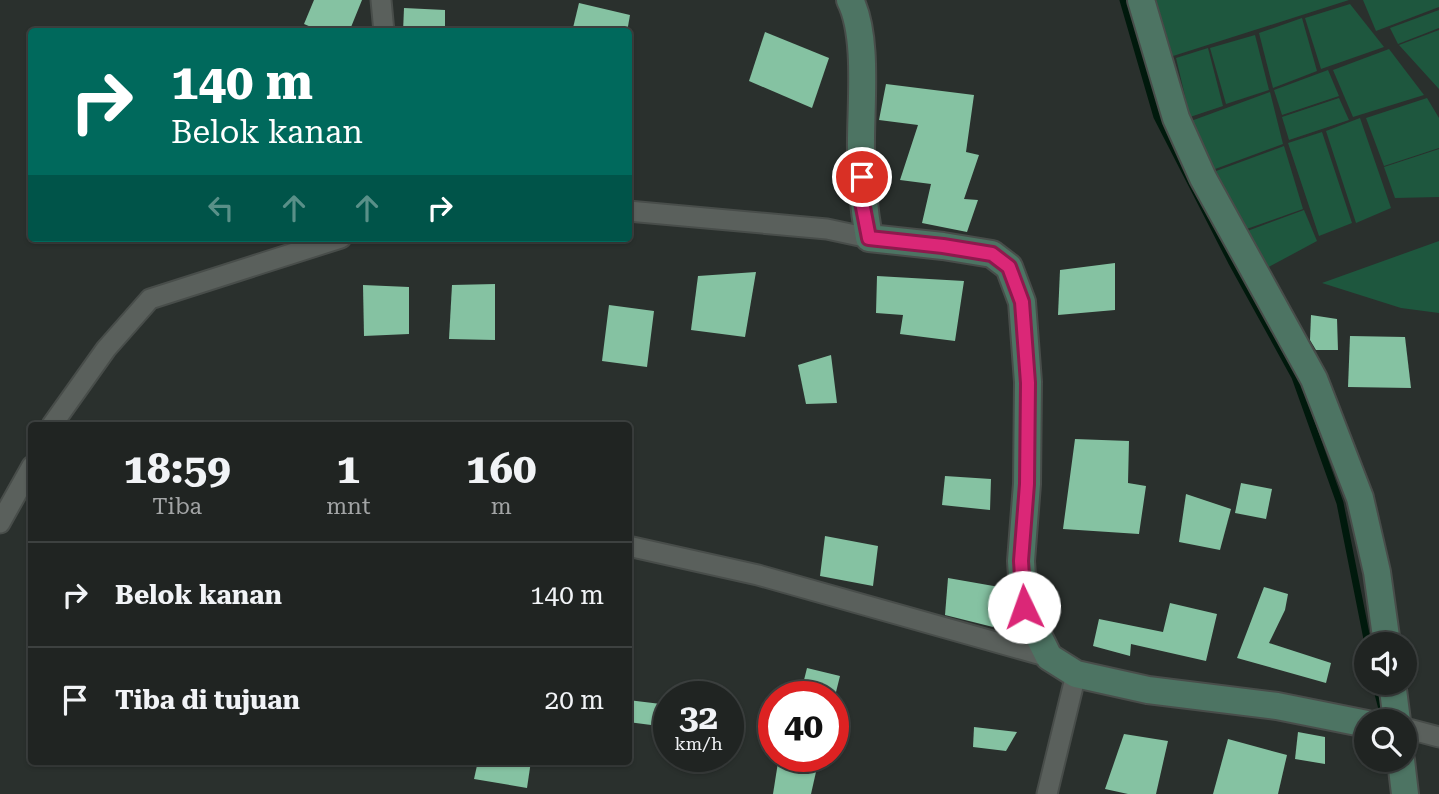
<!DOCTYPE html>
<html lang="id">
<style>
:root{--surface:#202422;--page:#282c2a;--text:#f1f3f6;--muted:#a2a4a5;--line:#3d4140}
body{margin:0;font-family:"Roboto Serif",serif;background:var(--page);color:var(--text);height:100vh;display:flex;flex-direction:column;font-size:26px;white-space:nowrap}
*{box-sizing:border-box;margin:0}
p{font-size:23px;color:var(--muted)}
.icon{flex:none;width:38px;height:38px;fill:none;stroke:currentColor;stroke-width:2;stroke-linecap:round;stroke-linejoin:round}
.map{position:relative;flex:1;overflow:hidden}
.sheet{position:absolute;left:28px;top:422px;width:604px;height:343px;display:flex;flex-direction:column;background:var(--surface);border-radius:7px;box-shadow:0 2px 5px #0004,0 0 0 2px var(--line)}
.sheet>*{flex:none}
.guide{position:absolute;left:28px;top:28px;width:604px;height:214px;border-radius:7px;box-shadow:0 2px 5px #0004,0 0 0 2px var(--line);background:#00695c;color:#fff;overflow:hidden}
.tools{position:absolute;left:1354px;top:632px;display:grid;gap:14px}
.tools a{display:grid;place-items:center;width:63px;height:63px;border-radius:50%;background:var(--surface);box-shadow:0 2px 5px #0004,0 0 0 2px var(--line);font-size:35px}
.speed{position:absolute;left:653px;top:681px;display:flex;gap:14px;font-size:35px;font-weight:700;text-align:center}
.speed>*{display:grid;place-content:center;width:91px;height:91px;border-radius:50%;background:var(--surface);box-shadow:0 2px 5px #0004,0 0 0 2px var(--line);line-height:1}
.speed small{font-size:18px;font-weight:400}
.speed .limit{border:10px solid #d22;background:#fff;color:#111}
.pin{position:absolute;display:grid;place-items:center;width:60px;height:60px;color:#fff;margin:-30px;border:4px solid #fff;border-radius:50%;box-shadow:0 2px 7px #0007}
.me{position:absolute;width:77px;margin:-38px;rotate:357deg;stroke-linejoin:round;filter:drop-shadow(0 0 5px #0008)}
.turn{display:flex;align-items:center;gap:24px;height:147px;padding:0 28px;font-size:32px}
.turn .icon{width:91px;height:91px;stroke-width:2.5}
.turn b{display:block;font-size:49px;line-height:60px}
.lanes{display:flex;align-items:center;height:66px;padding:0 28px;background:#0003;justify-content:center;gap:35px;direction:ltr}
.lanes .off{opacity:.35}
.eta{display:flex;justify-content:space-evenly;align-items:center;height:119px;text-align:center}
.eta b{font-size:42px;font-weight:700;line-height:49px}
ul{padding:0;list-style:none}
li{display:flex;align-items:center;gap:21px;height:105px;padding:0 28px;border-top:2px solid var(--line)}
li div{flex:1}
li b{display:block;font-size:26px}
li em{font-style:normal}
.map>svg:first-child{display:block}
.green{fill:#1e573e}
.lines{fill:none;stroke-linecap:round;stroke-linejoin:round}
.stream{stroke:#00190c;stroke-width:7}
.building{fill:#85c2a2}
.street-casing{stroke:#484d4a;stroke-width:23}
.secondary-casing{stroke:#484d4a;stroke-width:30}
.street{stroke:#5a605c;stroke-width:19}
.secondary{stroke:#4d7463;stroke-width:26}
.route-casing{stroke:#8e194d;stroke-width:18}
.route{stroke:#db2777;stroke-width:12}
</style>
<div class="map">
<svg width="1439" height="794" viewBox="0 0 1439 794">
<rect width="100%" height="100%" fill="#2a302d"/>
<g class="green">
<polygon points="1156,0 1349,0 1173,56"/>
<polygon points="1363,0 1439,0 1439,7 1376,31"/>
<polygon points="1350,4 1384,47 1321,69 1305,18"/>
<polygon points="1439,10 1439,28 1398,44 1390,28"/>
<polygon points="1302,18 1317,71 1273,88 1259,33"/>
<polygon points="1439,30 1439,89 1399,45"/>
<polygon points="1255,35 1269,90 1226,104 1210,48"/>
<polygon points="1208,48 1223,106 1190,117 1176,58"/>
<polygon points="1389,49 1424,95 1353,117 1333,70"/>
<polygon points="1328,70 1339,96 1282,115 1274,90"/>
<polygon points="1270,92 1283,144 1207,172 1191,121"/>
<polygon points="1339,98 1349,120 1289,140 1282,117"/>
<polygon points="1427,98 1439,118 1439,148 1384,166 1366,118"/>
<polygon points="1360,118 1391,208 1356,223 1326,131"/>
<polygon points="1322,132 1352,223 1319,236 1288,143"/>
<polygon points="1284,146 1303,209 1241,231 1208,174"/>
<polygon points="1439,149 1439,197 1395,198 1384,167"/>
<polygon points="1304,210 1317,241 1265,269 1242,233"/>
<polygon points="1439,241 1439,313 1401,308 1322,283"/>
</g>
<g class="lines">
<g class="stream">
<polyline points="1123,0 1157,117 1231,261 1295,377 1340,503 1368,644"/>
<polyline points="1375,682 1385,721"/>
</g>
</g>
<g class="building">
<polygon points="314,0 362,0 349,32 323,32 304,24"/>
<polygon points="579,3 630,15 627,32 572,32"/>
<polygon points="404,8 445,10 445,32 403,32"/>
<polygon points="765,32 829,58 812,108 749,81"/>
<polygon points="886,84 974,95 966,152 979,155 964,199 978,200 967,232 922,223 931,184 900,180 918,125 879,120"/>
<polygon points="1115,263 1115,310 1058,315 1060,270"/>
<polygon points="756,272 745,337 691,330 698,276"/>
<polygon points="877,276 964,281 955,341 900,334 903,315 876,313"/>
<polygon points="495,284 495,340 449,339 452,285"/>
<polygon points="363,285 409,287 409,334 364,336"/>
<polygon points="609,305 654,311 647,367 602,361"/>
<polygon points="1311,315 1337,319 1338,350 1316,350 1310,340"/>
<polygon points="1350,336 1405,337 1411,388 1348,387"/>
<polygon points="831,355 837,403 806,404 798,365"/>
<polygon points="1075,439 1129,441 1128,483 1146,486 1139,534 1063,529"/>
<polygon points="945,476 991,479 990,510 942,505"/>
<polygon points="1241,483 1272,489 1266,519 1235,513"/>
<polygon points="1186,494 1231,509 1220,550 1179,542"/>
<polygon points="825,536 878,546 873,586 820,576"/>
<polygon points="948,578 1005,588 993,627 945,615"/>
<polygon points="1264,587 1288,594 1285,610 1269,643 1331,663 1326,683 1237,658"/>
<polygon points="1170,603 1217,614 1206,661 1131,644 1130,656 1093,646 1099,619 1163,632"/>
<polygon points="807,668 840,676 835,696 800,696"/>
<polygon points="628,700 661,704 659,726 628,722"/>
<polygon points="974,727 1017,732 1006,751 973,747"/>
<polygon points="1298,732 1325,737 1325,764 1295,759"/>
<polygon points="1124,734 1168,741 1156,794 1128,794 1105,789"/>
<polygon points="1228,739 1287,755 1278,794 1213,794"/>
<polygon points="779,756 818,763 811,794 773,794"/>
<polygon points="478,761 531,761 527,788 474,779"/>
</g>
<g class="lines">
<g class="street-casing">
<g id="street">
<polyline points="381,0 384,32"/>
<polyline points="628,211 827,229 869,238"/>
<polyline points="52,425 106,349 150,299 341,238"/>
<polyline points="0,523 32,466"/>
<polyline points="628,546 758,575 1049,657"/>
<polyline points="1405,728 1439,737"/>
<polyline points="1047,794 1076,674"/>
</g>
</g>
<g class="secondary-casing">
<g id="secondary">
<path d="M850 0C869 37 860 109 861 152 861 181 864 209 869 238L943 246 992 254 1009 267 1022 302 1028 382 1027 484 1021 561 1024 607 1049 657 1076 674 1148 690 1277 706 1367 724"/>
<polyline points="1141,0 1176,118 1203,178 1314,379 1360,498 1377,572 1387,644"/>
<polyline points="1392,682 1397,721"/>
<polyline points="1401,760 1405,794"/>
</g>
</g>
<use href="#street" class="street"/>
<use href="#secondary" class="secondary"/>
</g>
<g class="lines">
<g class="route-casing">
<polyline id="route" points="862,177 862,202 869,238 943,246 992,254 1009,267 1022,302 1028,383 1027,484 1021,561 1024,607"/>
</g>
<use href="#route" class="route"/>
</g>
</svg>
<div class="tools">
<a><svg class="icon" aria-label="sound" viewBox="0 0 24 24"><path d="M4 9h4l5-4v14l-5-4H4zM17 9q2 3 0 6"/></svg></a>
<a><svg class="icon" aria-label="search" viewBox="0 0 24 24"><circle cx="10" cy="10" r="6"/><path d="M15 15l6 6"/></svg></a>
</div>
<div class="speed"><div>32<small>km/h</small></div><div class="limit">40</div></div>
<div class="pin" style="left:862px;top:177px;background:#d93025"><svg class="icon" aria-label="arrive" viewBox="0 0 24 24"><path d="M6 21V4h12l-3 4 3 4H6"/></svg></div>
<svg class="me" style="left:1024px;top:607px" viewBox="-20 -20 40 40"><circle r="19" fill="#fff"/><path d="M0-13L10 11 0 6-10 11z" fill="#db2777"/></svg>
<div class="guide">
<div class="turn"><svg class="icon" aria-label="right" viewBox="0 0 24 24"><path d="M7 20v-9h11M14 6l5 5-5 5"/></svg><div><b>140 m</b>Belok kanan</div></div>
<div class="lanes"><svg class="icon off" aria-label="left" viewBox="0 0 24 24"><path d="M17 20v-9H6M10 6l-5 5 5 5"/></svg><svg class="icon off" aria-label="ahead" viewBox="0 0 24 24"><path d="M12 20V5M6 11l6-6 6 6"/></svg><svg class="icon off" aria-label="ahead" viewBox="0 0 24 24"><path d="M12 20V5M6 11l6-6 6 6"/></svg><svg class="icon" aria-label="right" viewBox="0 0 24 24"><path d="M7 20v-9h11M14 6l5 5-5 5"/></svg></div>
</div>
<section class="sheet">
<div class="eta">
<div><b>18:59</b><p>Tiba</p></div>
<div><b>1</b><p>mnt</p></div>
<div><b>160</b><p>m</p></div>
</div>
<ul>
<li><svg class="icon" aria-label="right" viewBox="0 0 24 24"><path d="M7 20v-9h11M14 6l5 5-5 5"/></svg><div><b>Belok kanan</b></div><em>140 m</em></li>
<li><svg class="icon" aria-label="arrive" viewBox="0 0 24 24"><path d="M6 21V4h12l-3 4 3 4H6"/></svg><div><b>Tiba di tujuan</b></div><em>20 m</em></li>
</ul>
</section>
</div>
